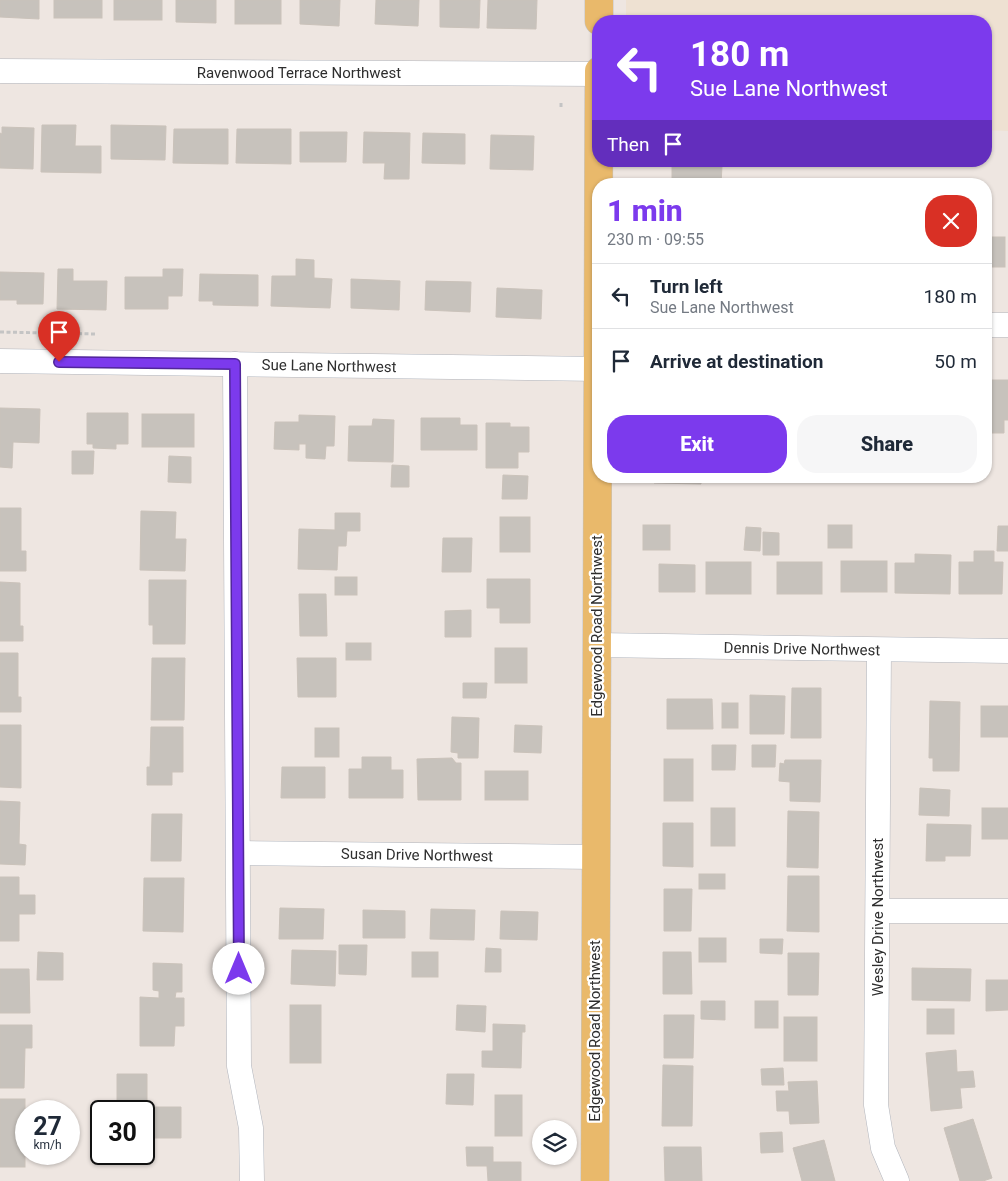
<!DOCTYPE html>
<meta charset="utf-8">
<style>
:root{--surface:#fff;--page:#f6f6f7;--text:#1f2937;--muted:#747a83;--line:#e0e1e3;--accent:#7c3aed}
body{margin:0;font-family:Roboto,sans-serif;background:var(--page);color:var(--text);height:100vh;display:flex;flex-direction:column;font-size:19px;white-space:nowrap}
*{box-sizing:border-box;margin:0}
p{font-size:16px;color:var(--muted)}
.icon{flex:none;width:28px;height:28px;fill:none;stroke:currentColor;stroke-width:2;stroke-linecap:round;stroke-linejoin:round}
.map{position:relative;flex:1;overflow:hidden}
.sheet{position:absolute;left:592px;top:178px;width:400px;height:305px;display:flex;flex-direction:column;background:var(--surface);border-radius:20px;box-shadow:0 1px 4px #0004}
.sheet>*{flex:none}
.top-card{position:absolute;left:592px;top:15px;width:400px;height:152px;border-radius:20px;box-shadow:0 1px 4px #0004;background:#7c3aed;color:#fff;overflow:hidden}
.controls{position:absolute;left:532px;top:1120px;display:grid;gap:10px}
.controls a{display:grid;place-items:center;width:45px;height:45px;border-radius:50%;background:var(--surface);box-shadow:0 1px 4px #0004;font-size:25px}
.speed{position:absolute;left:15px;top:1100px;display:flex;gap:10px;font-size:25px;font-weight:700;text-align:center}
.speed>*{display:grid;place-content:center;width:65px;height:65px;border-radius:50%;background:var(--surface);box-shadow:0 1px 4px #0004;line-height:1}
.speed small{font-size:12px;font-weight:400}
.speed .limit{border:2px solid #111;border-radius:8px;background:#fff;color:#111}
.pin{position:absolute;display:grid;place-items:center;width:42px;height:42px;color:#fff;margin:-51px -21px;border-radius:50% 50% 50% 0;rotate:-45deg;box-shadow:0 0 5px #0007}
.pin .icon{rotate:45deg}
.me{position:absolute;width:55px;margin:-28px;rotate:0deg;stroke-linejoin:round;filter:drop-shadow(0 0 4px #0008)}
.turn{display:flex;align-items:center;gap:18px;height:105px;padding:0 15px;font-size:22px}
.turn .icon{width:65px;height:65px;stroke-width:2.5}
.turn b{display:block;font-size:35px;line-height:42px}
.then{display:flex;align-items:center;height:48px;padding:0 15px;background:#0003;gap:10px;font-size:19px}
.round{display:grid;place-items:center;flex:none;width:52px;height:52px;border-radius:20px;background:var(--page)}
.summary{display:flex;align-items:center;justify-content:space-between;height:85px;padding:0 15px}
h1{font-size:30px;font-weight:800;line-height:38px;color:var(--accent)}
.action{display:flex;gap:10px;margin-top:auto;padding:10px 15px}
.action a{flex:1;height:58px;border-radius:20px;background:var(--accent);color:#fff;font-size:20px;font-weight:800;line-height:58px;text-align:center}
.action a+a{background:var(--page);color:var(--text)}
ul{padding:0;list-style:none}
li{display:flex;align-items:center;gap:15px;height:65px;padding:0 15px;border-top:1px solid var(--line)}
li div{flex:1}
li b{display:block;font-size:19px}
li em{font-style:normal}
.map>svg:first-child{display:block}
.education{fill:#eee1d2}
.building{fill:#c7c2bc;stroke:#cac2ba}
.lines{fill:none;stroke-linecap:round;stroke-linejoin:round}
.street-casing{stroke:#b1b5bd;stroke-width:25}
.primary-casing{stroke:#c4c4c4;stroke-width:29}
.path{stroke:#c4c4c4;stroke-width:3;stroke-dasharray:4 2.5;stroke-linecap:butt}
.street{stroke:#fff;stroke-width:24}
.primary{stroke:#e9b96b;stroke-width:28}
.route-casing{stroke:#51269a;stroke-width:12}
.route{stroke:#7c3aed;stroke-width:9}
.labels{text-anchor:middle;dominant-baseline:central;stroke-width:4.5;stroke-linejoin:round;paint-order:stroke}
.street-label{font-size:15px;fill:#2e2e2e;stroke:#fff}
</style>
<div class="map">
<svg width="1008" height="1181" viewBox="0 0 1008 1181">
<rect width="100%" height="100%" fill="#eee6e1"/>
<polygon class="education" points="626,0 1008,0 1008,131 986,130 986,21 626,21"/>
<g class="building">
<polygon points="0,0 39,0 39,19 0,17"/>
<rect x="54" y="0" width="48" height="18"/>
<rect x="114" y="0" width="48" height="20"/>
<polygon points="176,0 216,0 216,23 176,22"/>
<rect x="235" y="0" width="46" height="24"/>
<polygon points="300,0 340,0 339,26 300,24"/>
<polygon points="376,0 419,0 418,26 375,24"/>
<polygon points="440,0 480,0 479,28 440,27"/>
<polygon points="488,0 537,0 536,29 487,28"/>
<polygon points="42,125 76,125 75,146 101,146 101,173 41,172"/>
<polygon points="111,125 166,126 165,160 111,159"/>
<polygon points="2,127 34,128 33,169 0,168 0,133 2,134"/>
<polygon points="174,129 228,129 228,164 173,163"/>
<polygon points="237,129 291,129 291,164 236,163"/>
<polygon points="300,132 347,132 346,162 300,162"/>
<polygon points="364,132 410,133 409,179 384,179 385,163 363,163"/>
<polygon points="423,133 465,134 465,164 422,163"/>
<polygon points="491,135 534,136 533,170 490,169"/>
<polygon points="672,161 708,161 708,166 722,166 721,184 672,184"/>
<rect x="986" y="237" width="19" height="30"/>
<polygon points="296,259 314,260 314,278 332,279 330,308 271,306 272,276 296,276"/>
<polygon points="58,269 73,269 73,281 107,281 106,310 57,309"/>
<polygon points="163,269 183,269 182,296 168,296 168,309 125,309 125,277 163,277"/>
<polygon points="0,272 44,273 43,304 17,304 17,300 0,300"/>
<polygon points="200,274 258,275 258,306 213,305 213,301 199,301"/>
<polygon points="351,279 400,281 399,310 351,308"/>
<polygon points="426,281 471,282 470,312 425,310"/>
<polygon points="497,288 542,290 541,319 496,317"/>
<polygon points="986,380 1008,380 1008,420 1004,420 1004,433 989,433"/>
<polygon points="0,408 40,409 39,443 13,442 12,468 0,467"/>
<polygon points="87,413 128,413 128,444 116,444 116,449 93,448 93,444 87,444"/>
<rect x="142" y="414" width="52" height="33"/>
<polygon points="299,415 335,416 334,446 326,446 325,459 306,458 306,444 299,444 299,450 274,449 275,422 299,422"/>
<polygon points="421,418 460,418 460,425 477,425 477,450 421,450"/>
<polygon points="373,419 394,420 393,462 348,461 349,426 372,426"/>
<polygon points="486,423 510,423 510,427 529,427 529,452 518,452 518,468 486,468"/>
<polygon points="72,451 94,451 93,474 72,474"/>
<polygon points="169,456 191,457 191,483 168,482"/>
<polygon points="392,465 409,466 409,487 391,487"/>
<polygon points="503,475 528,476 527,499 502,499"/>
<polygon points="654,476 701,476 701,484 654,483"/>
<polygon points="0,508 21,508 21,551 26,551 26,571 0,571"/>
<polygon points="141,511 176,512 175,539 186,539 185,571 140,570"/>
<polygon points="335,513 360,513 360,531 347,531 346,546 338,546 337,570 298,569 299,529 335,530"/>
<rect x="500" y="517" width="30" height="35"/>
<rect x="643" y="525" width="27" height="25"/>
<rect x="828" y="525" width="24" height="23"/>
<polygon points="998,526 1008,526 1008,551 997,551"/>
<polygon points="746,527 761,528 760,551 744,550"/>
<polygon points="763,532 779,533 779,555 763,555"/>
<polygon points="443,538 472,538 471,572 442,572"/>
<polygon points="974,551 994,551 994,562 1003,562 1002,594 959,594 959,562 974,562"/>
<polygon points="915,554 951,555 950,594 895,593 895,563 915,563"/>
<rect x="841" y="561" width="46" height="31"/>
<rect x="706" y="562" width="45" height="32"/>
<rect x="777" y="562" width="45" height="32"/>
<polygon points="659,564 695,565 695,592 659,592"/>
<rect x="335" y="577" width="22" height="18"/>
<polygon points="487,579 530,579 530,623 500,623 500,608 487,608"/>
<polygon points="149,580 186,580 185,644 153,644 153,625 149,625"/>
<polygon points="0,582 20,583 20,626 23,626 23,641 0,641"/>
<polygon points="299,594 326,594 327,636 300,636"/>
<polygon points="471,610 471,637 445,637 445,611"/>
<rect x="346" y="643" width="25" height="17"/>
<rect x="495" y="648" width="32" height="35"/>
<polygon points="0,653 18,653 18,697 21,697 21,712 0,712"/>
<polygon points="152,658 185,658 184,720 151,720"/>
<polygon points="297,658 336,658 336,697 298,697"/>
<polygon points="463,683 487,683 486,698 463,698"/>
<polygon points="792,688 821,688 821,738 791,738"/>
<polygon points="750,695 785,696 784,734 750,734"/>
<polygon points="667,699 712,699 713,729 667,729"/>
<polygon points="930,701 960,702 959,771 933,771 933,758 929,758"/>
<rect x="722" y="703" width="16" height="25"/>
<rect x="981" y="706" width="27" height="31"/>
<polygon points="452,717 479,718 478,758 458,758 458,753 451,752"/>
<polygon points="0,725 21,725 21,788 0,787"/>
<polygon points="515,725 542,726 541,753 514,752"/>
<polygon points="151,727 183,727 183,772 172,772 172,785 147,785 147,767 150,767"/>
<rect x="315" y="728" width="24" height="29"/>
<polygon points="712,745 736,745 735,770 712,770"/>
<polygon points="752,745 776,745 775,767 752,767"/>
<polygon points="362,757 391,757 391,770 403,770 403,798 349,798 349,769 362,769"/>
<polygon points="452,758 456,763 461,763 461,800 418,800 417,759"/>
<rect x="664" y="759" width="29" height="42"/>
<polygon points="785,760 821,760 820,802 790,801 790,782 779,781 780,763 784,764"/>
<polygon points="282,767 325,767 325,798 281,798"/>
<rect x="485" y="771" width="43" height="29"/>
<polygon points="920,788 950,790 949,816 919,815"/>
<polygon points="0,801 20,802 19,844 26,845 25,865 0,864"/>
<rect x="711" y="808" width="24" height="38"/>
<rect x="982" y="808" width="26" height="31"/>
<polygon points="788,811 819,812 818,868 787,867"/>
<polygon points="152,814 182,814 181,861 151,861"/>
<polygon points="663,823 693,823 693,867 663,866"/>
<polygon points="927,824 971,825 970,856 945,856 945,861 926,861"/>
<rect x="699" y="874" width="26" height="15"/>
<polygon points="788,876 819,876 819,932 787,931"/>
<polygon points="0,877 19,877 19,895 35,895 35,914 19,914 19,941 0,941"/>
<polygon points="144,878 184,878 183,932 143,931"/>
<polygon points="664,889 692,889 691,931 664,931"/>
<polygon points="280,908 324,909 323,939 279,939"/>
<polygon points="431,909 475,910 474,940 430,939"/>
<polygon points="363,910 405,911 405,938 363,938"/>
<polygon points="501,911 538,912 537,940 500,939"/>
<rect x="699" y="938" width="27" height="24"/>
<polygon points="760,939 783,939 782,954 760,953"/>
<polygon points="339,945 367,945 366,975 339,974"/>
<polygon points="486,948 501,949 501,972 485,972"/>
<polygon points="292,950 336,951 335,986 291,984"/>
<polygon points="38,952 63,953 63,980 37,980"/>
<rect x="412" y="952" width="26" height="25"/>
<polygon points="663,952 691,952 692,994 663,994"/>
<polygon points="788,953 819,953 818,995 788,995"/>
<polygon points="153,963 182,964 182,992 176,992 175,998 184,998 184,1026 175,1026 174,1046 140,1046 140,997 159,998 159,991 153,990"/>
<polygon points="912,968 971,969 970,1001 912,1000"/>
<polygon points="0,969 29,969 30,1013 0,1013"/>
<polygon points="986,980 1008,980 1008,1010 986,1011"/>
<polygon points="701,1001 725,1001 725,1020 701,1019"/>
<rect x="755" y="1001" width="23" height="27"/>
<rect x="290" y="1005" width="31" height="58"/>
<polygon points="457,1005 486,1006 485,1032 456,1030"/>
<rect x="927" y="1009" width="27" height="25"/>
<polygon points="664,1015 694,1015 693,1058 664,1058"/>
<rect x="784" y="1017" width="33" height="44"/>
<polygon points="493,1024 525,1025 525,1032 522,1032 521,1068 482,1067 482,1051 493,1051"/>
<polygon points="0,1025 32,1025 32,1048 25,1048 24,1088 0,1088"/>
<polygon points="956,1050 957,1072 973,1071 975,1087 960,1088 962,1108 931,1111 926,1053"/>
<polygon points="663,1065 693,1066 692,1126 662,1126"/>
<polygon points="783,1068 784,1085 762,1085 761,1069"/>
<polygon points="117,1074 147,1074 147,1107 181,1107 181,1138 152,1138 152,1147 144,1147 144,1111 109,1111 109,1105 117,1105"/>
<polygon points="447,1074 474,1074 473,1105 446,1104"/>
<polygon points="817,1081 819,1123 790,1124 789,1111 777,1111 776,1091 789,1091 788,1082"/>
<rect x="495" y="1095" width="27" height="41"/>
<rect x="0" y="1099" width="25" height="68"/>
<polygon points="973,1119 992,1178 983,1181 960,1181 944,1128"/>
<polygon points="782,1132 783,1152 761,1153 760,1133"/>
<polygon points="824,1140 835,1181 802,1181 793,1148"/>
<polygon points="466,1147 493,1147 493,1162 521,1162 521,1181 488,1181 487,1166 467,1166"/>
<polygon points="664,1147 701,1147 702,1181 665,1181"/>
</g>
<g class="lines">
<g class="street-casing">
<g id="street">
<polyline points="0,71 599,74"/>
<polyline points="986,325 1008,325"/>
<polyline points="0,361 599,369"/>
<polyline points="235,364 239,1066 251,1128 252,1181"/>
<polyline points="597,645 1008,651"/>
<polyline points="879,650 876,1105 883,1148 897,1181"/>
<polyline points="239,853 596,857"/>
<polyline points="878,911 1008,911"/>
</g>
</g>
<g class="primary-casing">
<g id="primary">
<polyline points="599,21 599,0"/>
<polyline points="595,1181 599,71"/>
</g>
</g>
<g class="path">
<polyline points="561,107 561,101"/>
<polyline points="0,332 96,334"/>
</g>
<use href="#street" class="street"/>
<use href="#primary" class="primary"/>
</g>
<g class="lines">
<g class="route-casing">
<polyline id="route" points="59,362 235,364 239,969"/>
</g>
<use href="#route" class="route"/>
</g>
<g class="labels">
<g class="street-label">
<text x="299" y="73">Ravenwood Terrace Northwest</text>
<text transform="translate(329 366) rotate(1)">Sue Lane Northwest</text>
<text transform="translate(597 626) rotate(-90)">Edgewood Road Northwest</text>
<text transform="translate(802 649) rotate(1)">Dennis Drive Northwest</text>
<text transform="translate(417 855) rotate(1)">Susan Drive Northwest</text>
<text transform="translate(878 917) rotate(-90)">Wesley Drive Northwest</text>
<text transform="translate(595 1031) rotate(-90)">Edgewood Road Northwest</text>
</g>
</g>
</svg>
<div class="controls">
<a><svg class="icon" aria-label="layers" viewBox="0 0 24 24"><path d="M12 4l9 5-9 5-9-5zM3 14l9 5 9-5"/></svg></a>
</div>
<div class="speed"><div>27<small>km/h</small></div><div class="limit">30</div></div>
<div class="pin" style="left:59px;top:362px;background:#d93025"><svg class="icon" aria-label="arrive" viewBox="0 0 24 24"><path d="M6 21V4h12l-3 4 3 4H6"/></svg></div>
<svg class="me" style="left:239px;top:969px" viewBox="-20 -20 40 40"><circle r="19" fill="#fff"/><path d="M0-13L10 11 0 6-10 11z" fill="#7c3aed"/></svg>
<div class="top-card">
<div class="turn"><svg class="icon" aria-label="left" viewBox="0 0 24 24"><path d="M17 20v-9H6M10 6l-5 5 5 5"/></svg><div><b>180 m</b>Sue Lane Northwest</div></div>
<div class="then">Then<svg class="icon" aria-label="arrive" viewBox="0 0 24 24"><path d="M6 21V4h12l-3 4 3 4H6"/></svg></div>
</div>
<section class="sheet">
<div class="summary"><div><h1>1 min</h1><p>230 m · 09:55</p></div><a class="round" style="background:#d93025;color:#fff"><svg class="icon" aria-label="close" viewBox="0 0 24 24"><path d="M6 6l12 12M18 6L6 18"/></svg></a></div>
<ul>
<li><svg class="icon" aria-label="left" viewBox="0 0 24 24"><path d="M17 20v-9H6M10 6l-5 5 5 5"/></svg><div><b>Turn left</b><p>Sue Lane Northwest</p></div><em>180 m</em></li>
<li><svg class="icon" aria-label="arrive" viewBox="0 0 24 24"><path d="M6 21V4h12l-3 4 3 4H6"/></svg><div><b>Arrive at destination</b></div><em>50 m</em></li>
</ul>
<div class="action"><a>Exit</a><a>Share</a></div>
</section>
</div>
